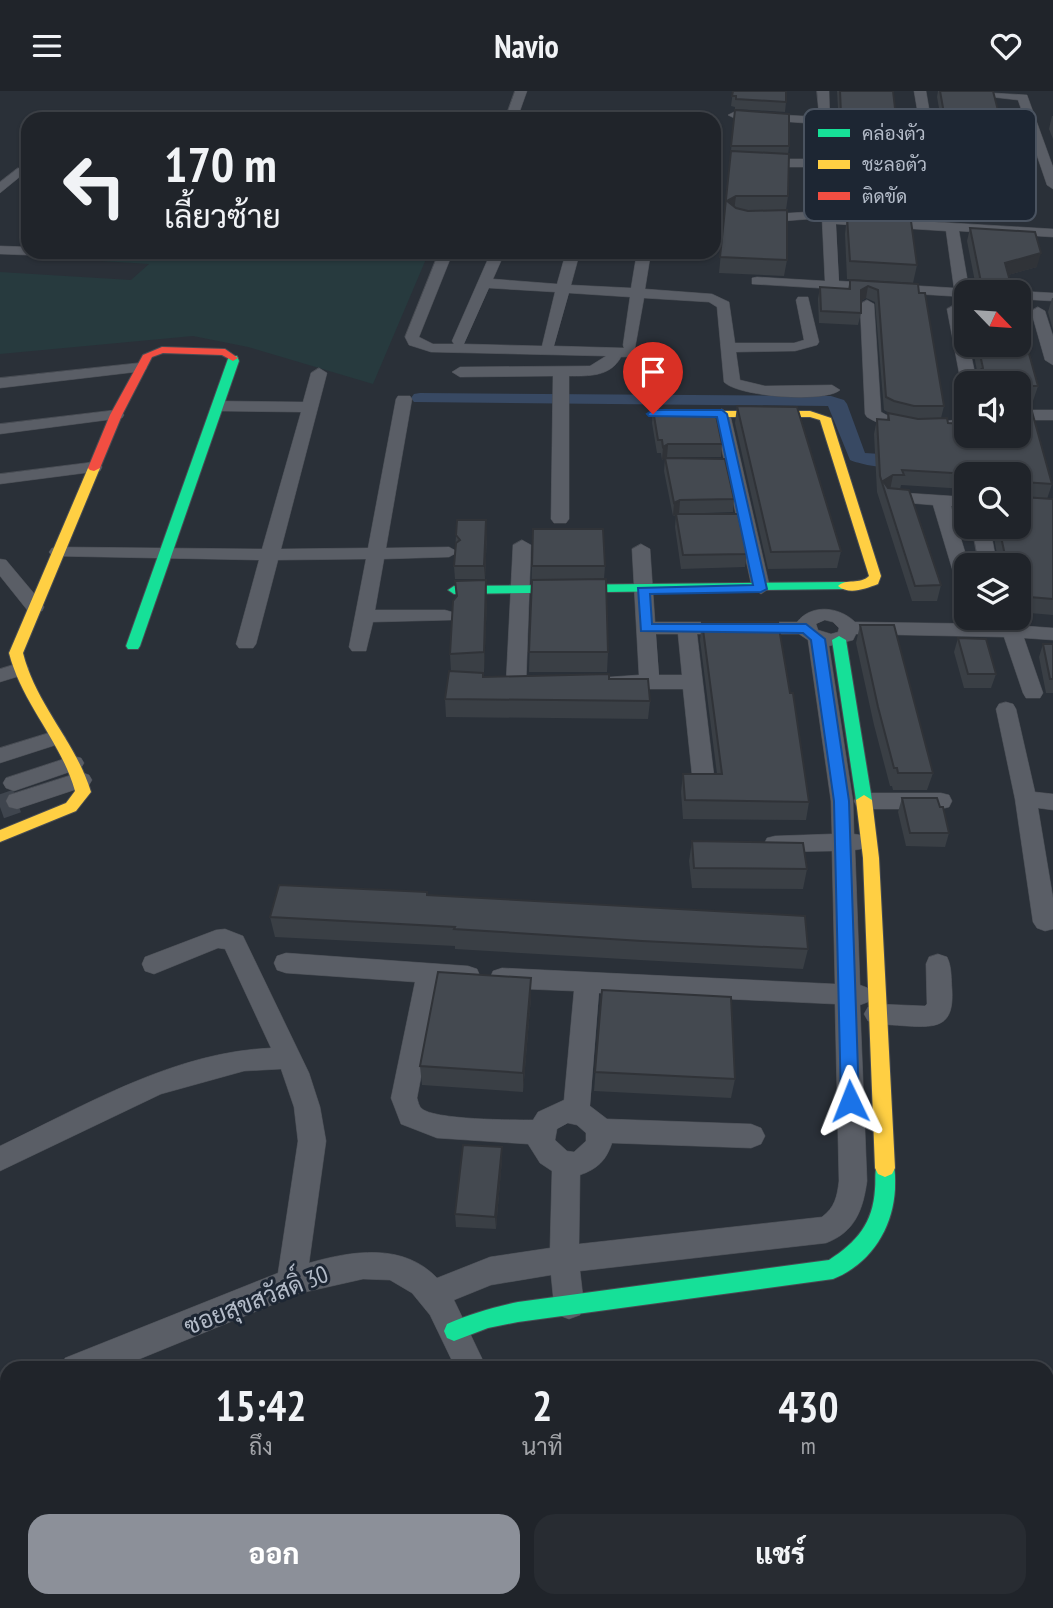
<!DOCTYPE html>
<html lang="th">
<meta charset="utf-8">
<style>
:root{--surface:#20242a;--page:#282c32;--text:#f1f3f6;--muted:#a2a4a8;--line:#3d4147;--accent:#8c9099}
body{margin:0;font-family:"PT Sans Narrow",Sarabun,sans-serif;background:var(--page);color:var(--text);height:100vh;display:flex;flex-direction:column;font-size:26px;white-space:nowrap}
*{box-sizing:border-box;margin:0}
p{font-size:23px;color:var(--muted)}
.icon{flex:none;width:38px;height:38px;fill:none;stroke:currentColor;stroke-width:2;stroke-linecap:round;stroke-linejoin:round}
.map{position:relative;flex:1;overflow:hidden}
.panel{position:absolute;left:0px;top:1270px;width:1054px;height:247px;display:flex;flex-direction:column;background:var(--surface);border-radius:21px 21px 0 0;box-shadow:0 2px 5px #0004,0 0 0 2px var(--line)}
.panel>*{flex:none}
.banner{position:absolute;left:21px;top:21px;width:700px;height:147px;border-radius:21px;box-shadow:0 2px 5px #0004,0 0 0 2px var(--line);background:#20242a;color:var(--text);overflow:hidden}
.needle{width:46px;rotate:115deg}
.tools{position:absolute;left:954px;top:189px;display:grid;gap:14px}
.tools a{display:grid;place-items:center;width:77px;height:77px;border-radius:14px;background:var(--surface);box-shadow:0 2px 5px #0004,0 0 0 2px var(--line);font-size:35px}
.pin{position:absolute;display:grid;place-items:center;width:60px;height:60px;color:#fff;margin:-72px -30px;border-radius:50% 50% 50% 0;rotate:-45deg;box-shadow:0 0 7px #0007}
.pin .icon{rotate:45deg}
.me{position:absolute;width:77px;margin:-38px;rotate:358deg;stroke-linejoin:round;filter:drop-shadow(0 0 5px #0008)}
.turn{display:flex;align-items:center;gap:24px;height:147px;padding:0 28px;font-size:32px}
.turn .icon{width:91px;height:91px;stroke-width:2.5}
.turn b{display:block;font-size:49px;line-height:60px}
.eta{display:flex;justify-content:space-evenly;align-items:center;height:119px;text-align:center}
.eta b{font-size:42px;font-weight:800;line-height:49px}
.cta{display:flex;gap:14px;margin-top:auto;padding:14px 28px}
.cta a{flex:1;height:80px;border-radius:21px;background:var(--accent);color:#fff;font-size:28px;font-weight:800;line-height:80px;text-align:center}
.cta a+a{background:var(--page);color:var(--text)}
header{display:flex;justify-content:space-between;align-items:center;height:91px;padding:0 28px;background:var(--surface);font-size:32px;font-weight:800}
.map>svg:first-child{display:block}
.green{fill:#273a3e}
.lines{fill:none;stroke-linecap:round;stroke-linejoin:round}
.canal{fill:#384963;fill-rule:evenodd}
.street-tunnel{stroke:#3f454e;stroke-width:24;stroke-dasharray:24 12;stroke-linecap:butt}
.street-casing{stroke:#484c53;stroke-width:1}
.fast-casing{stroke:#484c53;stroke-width:2}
.slow-casing{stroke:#484c53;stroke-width:2}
.jam-casing{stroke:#484c53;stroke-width:2}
.street{fill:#5a5e66;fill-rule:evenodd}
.fast{fill:#16e098;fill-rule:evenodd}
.slow{fill:#ffcf43;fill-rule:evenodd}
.jam{fill:#f24e42;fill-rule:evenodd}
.wall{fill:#3a3f45}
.shaded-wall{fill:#303338}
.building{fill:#444950;stroke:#303338;stroke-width:2}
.route{fill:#1a73e8;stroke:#114b97;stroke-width:2}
.labels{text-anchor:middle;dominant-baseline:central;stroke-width:6;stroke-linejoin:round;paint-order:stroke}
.near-street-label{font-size:24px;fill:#b4bcc9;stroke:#1d2633}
.key{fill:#1d2633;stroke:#4a5360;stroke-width:2}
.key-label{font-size:19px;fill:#b4bcc9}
</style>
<header><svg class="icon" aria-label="menu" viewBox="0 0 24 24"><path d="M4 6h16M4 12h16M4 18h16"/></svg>Navio<svg class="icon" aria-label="heart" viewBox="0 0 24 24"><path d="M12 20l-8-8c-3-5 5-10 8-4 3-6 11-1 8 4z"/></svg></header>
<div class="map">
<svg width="1053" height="1517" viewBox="0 0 1053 1517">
<rect width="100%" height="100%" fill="#2a3038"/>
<polygon class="green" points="76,161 429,161 373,293 248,256 193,245 0,263 0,181 131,189 149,173 69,168"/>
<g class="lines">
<g class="canal">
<path d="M420 302 831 305 844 309 847 313 865 362 911 365 921 371C911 383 864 375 850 369L828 315 414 311 411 307 414 303Z"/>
<rect x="1046" y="1393" width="7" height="38"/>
</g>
<polyline class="street-tunnel" points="0,716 17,710"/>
<g class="street-casing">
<g id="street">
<polygon points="515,0 527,0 517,28 505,28"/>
<path d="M817 0H829L830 36 921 41 914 0H926L933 41 1031 46 1018 9 965 3 959 0 1027 4 1053 76V98L1047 94 1033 53 935 48 942 89 936 93 930 89 923 48 831 43 835 125 1053 138V146L959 140 969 198 973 201H966V206L752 193V187L757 186 825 190 822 127 758 132 752 128 758 124 822 120 820 76H757L751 72 757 68H820L819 33 734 27 728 24 734 21 819 26ZM836 133 946 140 954 197 839 190Z"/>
<polygon points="18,77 22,78 22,84 0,102 0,91"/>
<polygon points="0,155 28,156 28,161 34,161 28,164 0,163"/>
<path d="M439 161H453L419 246 433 253H454L452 250 491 161H505L493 188 557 193 566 161H580L571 194 631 197 637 161H651L645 198 712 203 729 211 735 252H794L804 249 796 209 798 206H808L819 251 817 254 795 260 736 261 740 289 765 295 832 294 840 299C826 312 738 306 724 291L717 216 709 211 644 207 635 257 662 259 665 262 662 265 621 266C610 286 589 285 569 285V428L566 432H554L551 428 553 285 460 286 452 281 460 276 590 275 606 265 431 261 409 254 405 246ZM489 197 555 201 542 255 464 253ZM569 202 630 206 623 254 624 257 554 255Z"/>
<polygon points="1018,200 1053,202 1053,210 1018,208 1018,201 1013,201"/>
<path d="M867 209 874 213 881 321C903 335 941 332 966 327V337C936 342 894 343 867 326L865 323 860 213Z"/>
<polygon points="954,214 961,218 966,254 969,254 977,292 966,292 966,296 961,292 947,218"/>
<polygon points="1038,216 1045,220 1053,245 1053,274 1045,269 1031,220"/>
<polygon points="139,272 144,274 147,277 144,280 0,297 0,287"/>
<polygon points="319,277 327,282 281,458 368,457 396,308 398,305 410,305 412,308 386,457 449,456 458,461 449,466 384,468 375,519 445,519 452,521 455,525 452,529 373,531 366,560 352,560 349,556 366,468 278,469 256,553 253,557 239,557 236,553 259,469 52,465 49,461 52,457 58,456 262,458 301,321 219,320 211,315 219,310 303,311 311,282"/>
<polygon points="722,318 730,323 770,497 761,503 752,497 714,323"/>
<polygon points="116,319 122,321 124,324 122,327 0,343 0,333"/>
<rect x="1018" y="319" width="35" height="10"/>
<polygon points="983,345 999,345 1005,367 1003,371 991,371"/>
<polygon points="94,371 100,372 102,376 100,380 0,393 0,383"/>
<polygon points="891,401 966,406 966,416 951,415 969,474 966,474 966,500 957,494 933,414 885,410 882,406"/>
<polygon points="972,436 990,436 997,474 979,474"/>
<polygon points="522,449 531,454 526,592 523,597 509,597 506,592 513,454"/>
<path d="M641 453 650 458 655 531H797C812 512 840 516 855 531L997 533 1053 537V549L1024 547 1043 602 1040 607H1026L1023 602 1004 546 856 543 853 549 829 555 853 710 854 743 867 745 870 751 867 757 855 759 860 894 868 897 872 904 868 911 860 914 867 1090C863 1119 855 1141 826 1152L580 1180 584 1214 580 1224 569 1228 558 1224 554 1214 551 1184 491 1194 454 1209 487 1278H456L430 1224 412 1202 390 1189 363 1188 301 1202 115 1278H61L65 1267 278 1182 298 1050 294 1016 281 978 244 980 161 1003 0 1080V1055C86 1014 174 961 271 957L225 858 218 857 154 883 145 880 142 873 145 866 216 839 225 838 243 845 309 982 320 1016 326 1050 309 1172C351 1160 403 1151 437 1187L490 1166 550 1157 552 1080 540 1072 528 1053 437 1047 401 1033 391 1007 415 891 286 882 277 879 274 872 277 865 286 862 468 875 477 878 480 885 477 892 468 895 439 893 417 1007C418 1010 419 1015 421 1017 432 1029 515 1029 533 1029L538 1021 564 1009 574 900 502 897 493 894 490 887 493 880 502 877 835 893 832 760 775 761 767 759 764 753 767 747 775 745 832 743 831 710 808 549 799 543H697L715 693 712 698 704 701 696 698 693 693 683 598H617L610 596 607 591 610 586 639 584 632 458ZM825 529 833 531 839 537 838 541 831 543 818 539 816 533ZM656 543H678L682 584H659ZM599 902 835 913 839 1090C837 1106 835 1116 822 1126L579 1153 580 1084C597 1078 606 1070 612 1052L751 1057 761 1053 765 1045 761 1037 751 1033 607 1028 590 1015ZM568 1032 577 1034 586 1042V1050L574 1061 567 1060 555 1049 557 1038Z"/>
<polygon points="0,468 6,469 42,512 44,516 42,520 28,520 0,485"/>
<polygon points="19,572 26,573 29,578 26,583 0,591 0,578"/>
<polygon points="1006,611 1013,613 1016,618 1035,701 1053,703 1053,719 1038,717 1053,807 1053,838 1045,840 1037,837 1033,831 1015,708 996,618 999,613"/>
<polygon points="55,640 62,642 66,647 62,652 0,672 0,657"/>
<polygon points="73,665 81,667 84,672 81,677 14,700 6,697 3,692 6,687"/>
<polygon points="81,681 89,684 92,689 89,694 17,718 9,716 6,710 9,704"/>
<polygon points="865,702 941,702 949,704 952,710 949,716 941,718 865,718 857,716 854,710 857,704"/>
<path d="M938 863 947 866C952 876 951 888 952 899 954 935 938 937 907 935 894 934 881 934 868 930L864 923 868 916 877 913 925 915 927 913 926 873 929 866Z"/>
<polygon points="7,1288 7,1320 0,1323 0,1291"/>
<polygon points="1053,1450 1053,1517 1043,1517 1033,1510 1046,1510 1046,1451"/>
<polygon points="569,1510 603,1510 606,1517 572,1517"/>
<polygon points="657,1510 716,1510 713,1517 654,1517"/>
<polygon points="880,1510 975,1510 972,1517 877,1517"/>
</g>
</g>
<g class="fast-casing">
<g id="fast">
<polygon points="229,265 237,265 239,270 140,555 138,558 128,558 126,555"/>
<polygon points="844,491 849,492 849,498 454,503 448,499 454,495"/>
<polygon points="839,545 846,549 872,709 864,714 856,709 832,549"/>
<path d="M885 1068 892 1071C896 1079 895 1089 895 1098 893 1137 871 1173 833 1188L518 1231 488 1237 454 1250 447 1247 444 1240 447 1233C470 1223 493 1216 518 1211L829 1169C857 1151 873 1132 875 1098 876 1089 874 1080 878 1071Z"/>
</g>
</g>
<g class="slow-casing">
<g id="slow">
<path d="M810 320 831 327 881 485 878 493C865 498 849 504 838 495 846 487 860 494 869 485L820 329 810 326H672L666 323 672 320Z"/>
<path d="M94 374 100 377 23 562C36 614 76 651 91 701L76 720 0 751V739L66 712 75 700C61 650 22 613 9 562L88 377Z"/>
<polygon points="864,704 872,709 879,767 895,1077 892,1083 885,1086 878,1083 875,1077 863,767 856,709"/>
</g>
</g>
<g class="jam-casing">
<polygon id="jam" points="162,256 225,258 238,267 233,270 222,264 163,262 152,266 122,324 100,377 94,380 90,379 88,377 110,324 143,264"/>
</g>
<use href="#street" class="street"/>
<use href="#fast" class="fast"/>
<use href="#slow" class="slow"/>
<use href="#jam" class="jam"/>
</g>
<g class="wall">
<polygon points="733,0 786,11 785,21 735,18 735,16 731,15"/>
<polygon points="837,0 893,0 896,26 894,37 839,34"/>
<polygon points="938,0 993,0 1001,31 998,42 943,39 937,6"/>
<polygon points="735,19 789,55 788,63 788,105 786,119 787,169 784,185 719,182"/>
<polygon points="1052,25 1053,25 1053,48 1049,38"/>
<polygon points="842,35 903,74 901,85 842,81 840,46"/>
<polygon points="951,40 1019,82 1016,94 956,90 949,51"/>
<polygon points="847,126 917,174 913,192 847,188 845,143"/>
<polygon points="970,137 1037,176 1008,184 1013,201 977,201 967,150"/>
<polygon points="850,189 919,202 944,315 941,327 994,358 1005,357 1002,345 1018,345 1018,292 976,292 978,285 972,254 1018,254 1038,295 1033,310 1025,309 1023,315 1052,393 1047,408 1053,408 1053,524 1018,521 1018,474 999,474 992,436 1018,436 1018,383 966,383 966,398 901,394 900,398 941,494 937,510 912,510 877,401 874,343 877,328 887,328 888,322 889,322 884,319 875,211 866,207 861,210 861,222 858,234 819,232 818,208 820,196 848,198"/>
<polygon points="966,203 966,237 963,216"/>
<polygon points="1052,207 1053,207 1053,239 1048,221"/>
<polygon points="737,315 841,460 837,477 768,478 735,332"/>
<polygon points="653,319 722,353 721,366 667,366 662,369 661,362 657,362 652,332"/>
<polygon points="665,367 734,408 733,421 678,423 747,463 745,476 681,478 675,436 676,424 673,425 664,380"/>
<polygon points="533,438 605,475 604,488 608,561 607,581 529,581"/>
<polygon points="487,442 485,488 455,488 454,475 456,444"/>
<polygon points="455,490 487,509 484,581 477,582 483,586 609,588 650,610 648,628 446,626 445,608 451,581 450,563 456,507"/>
<polygon points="702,531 790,602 809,711 806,729 683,728 681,701 683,683 717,683 700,549"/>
<polygon points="860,534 933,682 927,699 893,699 892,695 890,695 874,634 856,552"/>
<polygon points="958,547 996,583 991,597 964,597 954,561"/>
<polygon points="1043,553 1053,553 1053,602 1046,602 1039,566"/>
<polygon points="902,707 940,716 949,742 945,756 906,755 898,721"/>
<polygon points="692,750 807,778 803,798 692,797 689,770"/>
<polygon points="428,804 808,858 803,878 640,869 455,858 455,855 275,846 270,826"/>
<polygon points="602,899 735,988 731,1007 594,1000"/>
<polygon points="531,906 523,1001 422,994 420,975"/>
<polygon points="502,1068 496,1138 456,1136 455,1123"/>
</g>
<g class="shaded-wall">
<polygon points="736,105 734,120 727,110"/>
<polygon points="1041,162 1037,176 1001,186 1005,172"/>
<polygon points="868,195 866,207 859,211 861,199"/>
<polygon points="1027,302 1023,316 1018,317 1020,303"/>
<polygon points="668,353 667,366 662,369 663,356"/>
<polygon points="893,384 890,399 883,390"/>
<polygon points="680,409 679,422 673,425 674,412"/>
<polygon points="486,429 487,442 485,488 484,475"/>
<polygon points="486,489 487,509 484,581 484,561"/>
<polygon points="531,887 531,906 523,1001 523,982"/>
<polygon points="502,1056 502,1068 496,1138 495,1126"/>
</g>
<g class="building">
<polygon points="733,0 786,0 786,11 736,8 736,5 732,5"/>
<polygon points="840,0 893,0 896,26 841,23"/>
<polygon points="940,0 993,0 1001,31 945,28"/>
<polygon points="735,19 789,23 789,55 731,55"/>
<polygon points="731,60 789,63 788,105 736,105 727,110 736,117 748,120 787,119 787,169 720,166"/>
<polygon points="847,126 911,130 917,174 850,170"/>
<polygon points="970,137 1035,141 1041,162 1005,172 1013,201 983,201"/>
<polygon points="850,189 918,193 919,202 925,202 944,315 914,315 894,310 886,306 878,199 868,195 861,199 861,222 821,220 820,196 850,198"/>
<polygon points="1018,223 1038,295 1025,295 1027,302 1020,303 1020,314 1031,317 1052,393 1023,391 1020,394 1020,404 1022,406 1053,408 1053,508 1018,505 1018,474 1007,474 999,436 1018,436 1018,383 970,383 902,379 904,384 893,384 883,390 888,397 909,399 941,494 915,495 880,385 877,328 889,329 888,322 918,328 947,327 948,332 966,333 966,345 989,345 994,358 1010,357 1012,351 1010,345 1018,345 1018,292 982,292 979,280 983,277 978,254 1018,254"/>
<polygon points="737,315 797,316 841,460 771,461"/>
<polygon points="653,319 715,319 722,353 668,353 663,356 662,349 658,349"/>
<polygon points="665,367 725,368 734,408 680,409 674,412"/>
<polygon points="676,423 738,423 747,463 683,464"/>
<polygon points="457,429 486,429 484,475 454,475 456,452 460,449 456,444"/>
<polygon points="533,438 603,438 605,475 532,475"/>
<polygon points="606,488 608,561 529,561 532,489"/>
<polygon points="486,489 484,561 450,563 453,510 457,505 455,490"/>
<polygon points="702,531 778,531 790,602 793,602 809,711 685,709 683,683 722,683"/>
<polygon points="860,534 894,534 933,682 898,682 897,677 894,677 878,616"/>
<polygon points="958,547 986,548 996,583 968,583"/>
<polygon points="1043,553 1053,553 1053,588 1050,588"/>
<polygon points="449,580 483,582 483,586 609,583 609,588 648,588 650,610 445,608"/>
<polygon points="902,707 937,707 940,716 943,716 949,742 910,742"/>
<polygon points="692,750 803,752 807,778 694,777"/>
<polygon points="279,794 427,801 427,804 805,825 808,858 642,850 454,838 455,836 270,826"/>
<polygon points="438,881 531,887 523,982 420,975"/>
<polygon points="602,899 731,906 735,988 595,981"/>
<polygon points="463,1054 502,1056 495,1126 455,1123"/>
</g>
<polygon class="route" points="653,319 722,319 727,323 767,498 761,501 650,503 652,533 806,533 825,548 849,710 859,1010 857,1016 850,1018 844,1016 841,1010 834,710 811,549 803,542 641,540 638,497 753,494 717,326 649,325 647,323"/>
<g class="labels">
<g class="near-street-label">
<text transform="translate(256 1209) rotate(-21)">ซอยสุขสวัสดิ์ 30</text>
</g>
</g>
<rect x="804" y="18" width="232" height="112" rx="10" class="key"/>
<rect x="818" y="38" width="32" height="8" fill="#16e098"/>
<rect x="818" y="69" width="32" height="9" fill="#ffcf43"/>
<rect x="818" y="101" width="32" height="8" fill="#f24e42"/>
<g class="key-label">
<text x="862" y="49">คล่องตัว</text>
<text x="862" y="80">ชะลอตัว</text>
<text x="862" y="112">ติดขัด</text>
</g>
</svg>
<div class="tools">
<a><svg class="needle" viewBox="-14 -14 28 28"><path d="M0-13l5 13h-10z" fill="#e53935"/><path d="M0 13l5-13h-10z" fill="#a2a4a8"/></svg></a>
<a><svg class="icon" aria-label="sound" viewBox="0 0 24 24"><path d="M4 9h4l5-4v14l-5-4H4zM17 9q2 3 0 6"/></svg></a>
<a><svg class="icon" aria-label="search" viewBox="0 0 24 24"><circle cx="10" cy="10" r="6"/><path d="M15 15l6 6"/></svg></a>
<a><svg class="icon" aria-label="layers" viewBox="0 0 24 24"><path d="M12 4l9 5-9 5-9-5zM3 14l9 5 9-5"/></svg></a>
</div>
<div class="pin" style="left:653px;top:323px;background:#d93025"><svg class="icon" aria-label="arrive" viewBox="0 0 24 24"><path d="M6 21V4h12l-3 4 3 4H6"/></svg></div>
<svg class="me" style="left:850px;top:1010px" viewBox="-20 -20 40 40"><path d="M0-17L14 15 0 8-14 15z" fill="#1a73e8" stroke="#fff" stroke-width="4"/></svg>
<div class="banner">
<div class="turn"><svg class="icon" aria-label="left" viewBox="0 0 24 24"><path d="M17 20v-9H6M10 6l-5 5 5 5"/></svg><div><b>170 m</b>เลี้ยวซ้าย</div></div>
</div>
<section class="panel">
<div class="eta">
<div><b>15:42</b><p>ถึง</p></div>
<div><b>2</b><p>นาที</p></div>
<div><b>430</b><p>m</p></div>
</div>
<div class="cta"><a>ออก</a><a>แชร์</a></div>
</section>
</div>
